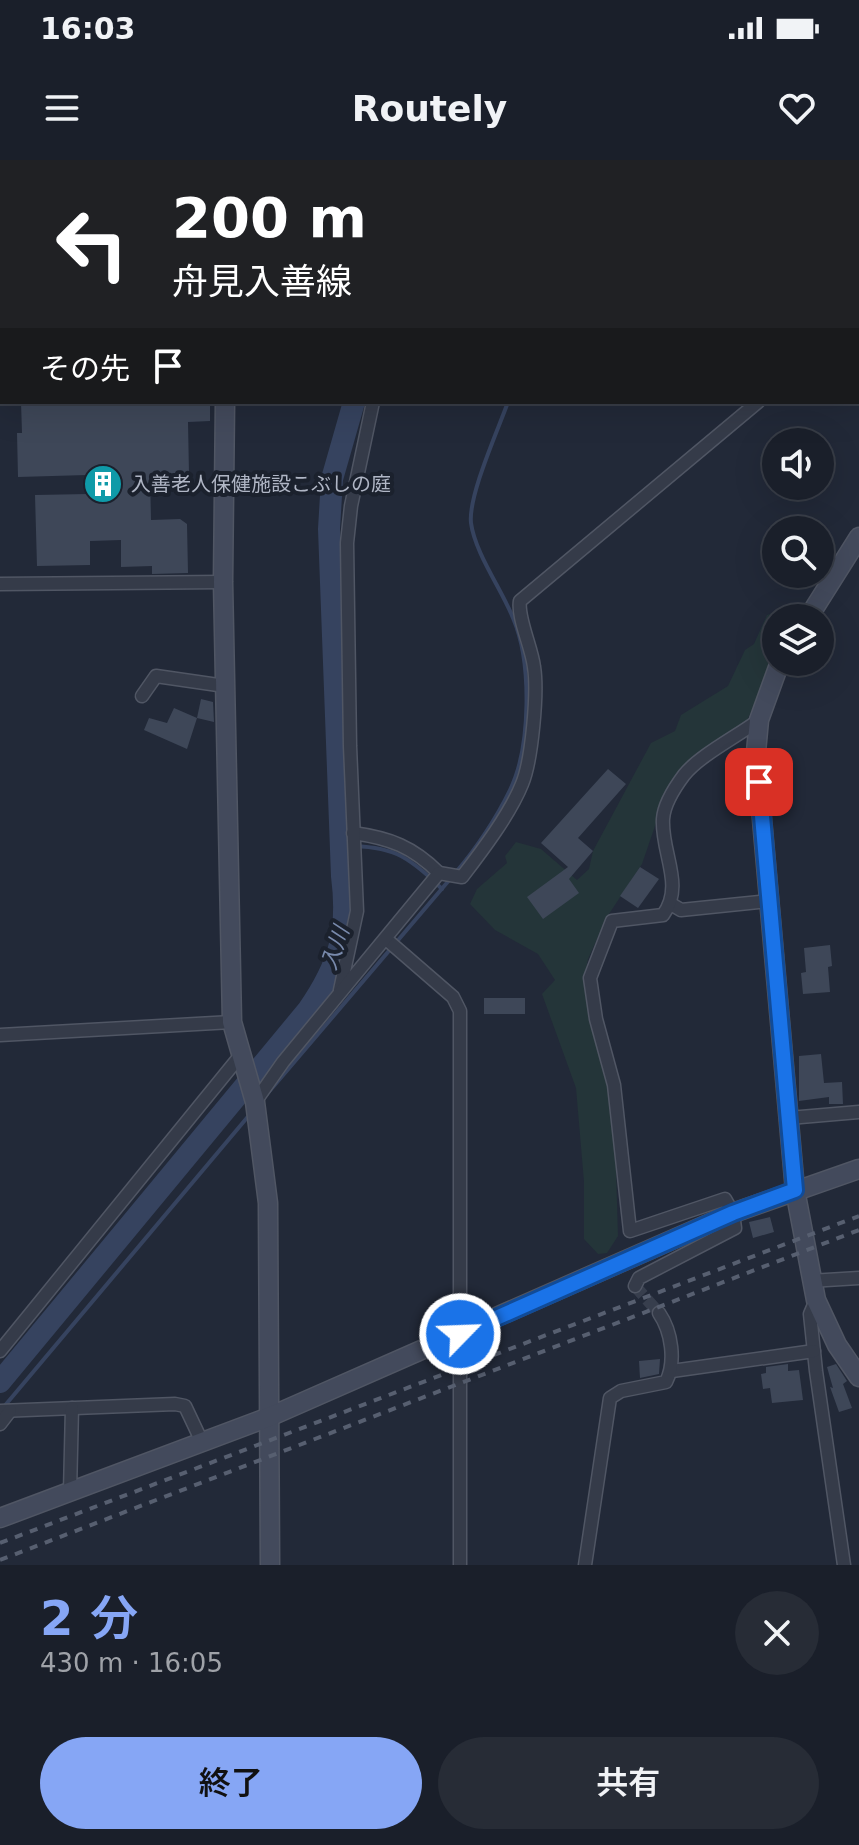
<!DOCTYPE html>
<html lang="ja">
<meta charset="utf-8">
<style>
:root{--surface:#1a1f2a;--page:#272c36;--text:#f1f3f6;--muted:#9fa2a8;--line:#383d47;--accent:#86a6f5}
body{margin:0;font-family:"DejaVu Sans","Noto Sans JP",sans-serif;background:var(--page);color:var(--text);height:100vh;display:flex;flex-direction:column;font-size:30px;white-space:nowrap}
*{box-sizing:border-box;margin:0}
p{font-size:26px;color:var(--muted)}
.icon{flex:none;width:44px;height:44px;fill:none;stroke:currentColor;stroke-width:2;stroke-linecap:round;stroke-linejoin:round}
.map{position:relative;height:1405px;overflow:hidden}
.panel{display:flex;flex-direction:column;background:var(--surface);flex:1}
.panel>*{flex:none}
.hud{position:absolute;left:0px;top:0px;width:860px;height:244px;box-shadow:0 8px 32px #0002,0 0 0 2px var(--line);background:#202124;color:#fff;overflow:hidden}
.fabs{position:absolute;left:762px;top:268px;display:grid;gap:16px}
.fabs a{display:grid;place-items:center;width:72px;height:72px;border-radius:50%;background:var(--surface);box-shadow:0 8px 32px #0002,0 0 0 2px var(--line);font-size:40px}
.pin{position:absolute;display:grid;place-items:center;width:68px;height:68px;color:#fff;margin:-34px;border-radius:16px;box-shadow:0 4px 12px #0006}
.me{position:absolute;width:88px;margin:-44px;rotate:66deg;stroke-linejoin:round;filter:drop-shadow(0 0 6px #0008)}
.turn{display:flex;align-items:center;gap:28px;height:168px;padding:0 40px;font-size:36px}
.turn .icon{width:104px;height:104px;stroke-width:2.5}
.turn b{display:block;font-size:56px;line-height:68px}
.then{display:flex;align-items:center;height:76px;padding:0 40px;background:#0003;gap:16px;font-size:30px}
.round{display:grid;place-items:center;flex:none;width:84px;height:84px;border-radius:42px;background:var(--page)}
.head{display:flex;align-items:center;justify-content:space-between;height:136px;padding:0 40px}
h1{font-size:48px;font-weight:600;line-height:60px;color:var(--accent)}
.primary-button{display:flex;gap:16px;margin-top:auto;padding:16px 40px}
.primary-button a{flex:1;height:92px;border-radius:48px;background:var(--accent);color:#111;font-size:32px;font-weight:600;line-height:92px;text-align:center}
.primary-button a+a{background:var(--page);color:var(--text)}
.status{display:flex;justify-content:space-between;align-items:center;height:56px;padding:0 40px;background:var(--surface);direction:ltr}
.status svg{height:22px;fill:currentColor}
header{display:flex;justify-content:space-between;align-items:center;height:104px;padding:0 40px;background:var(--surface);font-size:36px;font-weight:600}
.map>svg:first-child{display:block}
.green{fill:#243539}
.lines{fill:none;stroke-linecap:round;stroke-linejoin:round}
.stream{stroke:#36435f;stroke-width:4}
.river{stroke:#36435f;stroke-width:22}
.building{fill:#3e4758}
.street-tunnel{stroke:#373e4d;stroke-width:12;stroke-dasharray:12 6;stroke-linecap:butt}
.street-casing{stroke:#505664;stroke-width:15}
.secondary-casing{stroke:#505664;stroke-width:21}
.street{stroke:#353b49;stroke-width:12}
.secondary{stroke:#434a5c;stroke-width:18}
.rail{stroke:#575f70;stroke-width:4;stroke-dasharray:8 8;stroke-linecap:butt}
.route-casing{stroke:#114b97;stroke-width:20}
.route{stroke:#1a73e8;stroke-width:14}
.labels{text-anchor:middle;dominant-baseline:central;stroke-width:8;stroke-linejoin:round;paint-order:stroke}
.poi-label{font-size:20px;fill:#b0b6c5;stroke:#1b212d;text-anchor:start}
.water-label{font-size:22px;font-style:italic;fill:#798aac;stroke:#1b212d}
</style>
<div class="status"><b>16:03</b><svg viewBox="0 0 49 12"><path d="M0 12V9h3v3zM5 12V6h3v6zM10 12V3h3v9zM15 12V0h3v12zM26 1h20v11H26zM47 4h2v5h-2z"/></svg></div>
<header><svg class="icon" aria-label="menu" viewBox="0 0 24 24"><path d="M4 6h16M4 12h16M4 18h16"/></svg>Routely<svg class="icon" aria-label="heart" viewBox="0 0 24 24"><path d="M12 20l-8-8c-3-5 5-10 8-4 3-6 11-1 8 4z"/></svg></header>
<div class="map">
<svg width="859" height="1405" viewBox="0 0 859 1405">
<rect width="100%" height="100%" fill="#222938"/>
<polygon class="green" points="781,450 785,458 776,458 776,496 745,565 666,634 642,704 607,757 588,799 584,819 609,928 615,976 618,1076 607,1093 598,1094 584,1079 584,1022 576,928 542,834 555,820 538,794 495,770 470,744 477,729 507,703 505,696 516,682 541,689 577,720 589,709 593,691 651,583 675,571 681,555 728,526 745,490 754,484 767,455"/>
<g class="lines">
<g class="stream">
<polyline points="672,2 674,0"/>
<path d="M341 686C390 685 407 694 442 729"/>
<path d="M456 712C476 689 497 657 510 630 531 587 532 502 513 458 502 430 475 393 471 363 468 336 498 270 508 242"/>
<polyline points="267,934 451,718"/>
<polyline points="2,1249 251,953"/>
</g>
<g class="river">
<polyline points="337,0 337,2"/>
<path d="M0 1222 308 850C340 804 349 770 342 716L329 369 332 319 354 242"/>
</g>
</g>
<g class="building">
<polygon points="21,242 210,242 210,261 188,262 189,314 150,315 151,360 180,359 187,364 188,413 152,414 152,406 121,407 121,380 90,381 90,405 37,406 35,335 88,334 87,315 18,317 17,273 22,273"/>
<polygon points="201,539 213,542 214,562 197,558"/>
<polygon points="174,548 197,558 187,589 144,570 149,558 167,563"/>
<polygon points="608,609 626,624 578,678 593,691 569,719 579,733 543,759 527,737 568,707 541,683"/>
<polygon points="640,707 659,719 638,748 620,736"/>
<polygon points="830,785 832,806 828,807 830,832 803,834 801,813 806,812 804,788"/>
<rect x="484" y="838" width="41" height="16"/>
<polygon points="821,894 824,923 842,922 843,944 829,944 829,937 799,941 799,896"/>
<polygon points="770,1057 774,1072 753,1078 749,1062"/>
<polygon points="660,1199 659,1214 640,1218 639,1201"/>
<polygon points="788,1204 788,1211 799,1210 803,1240 772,1243 770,1228 763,1229 761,1214 766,1213 766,1207"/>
<polygon points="836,1204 847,1221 843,1224 852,1248 839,1252 830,1227 833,1228 827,1207"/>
</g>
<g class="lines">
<polyline class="street-tunnel" points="635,1126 659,1153"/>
<g class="street-casing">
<g id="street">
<polyline points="354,0 354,2"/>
<polyline points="221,2 221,0"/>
<polyline points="495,2 495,0"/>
<polyline points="656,2 658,0"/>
<polyline points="0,424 223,422"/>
<polyline points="142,536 156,516 225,526"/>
<path d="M353 673C390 678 413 687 439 713"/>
<polyline points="671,744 681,750 769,741"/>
<polyline points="386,779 453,837 460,851 460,1405"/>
<polyline points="340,830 357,751 350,586 347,383 351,346 373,242"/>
<polyline points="0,875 232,862"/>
<path d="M255 942 283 902 439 713 462 717C482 691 510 654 522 624 532 600 538 532 534 507 532 488 517 457 520 441L758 242"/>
<polyline points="789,958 859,952"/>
<polyline points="810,1121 859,1118"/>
<path d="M635 1126 639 1118 735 1068 733 1053 725 1039 630 1071 614 925 596 859 590 818 612 761 663 755C685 725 661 693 663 659 664 644 675 627 684 615 700 595 738 576 759 560"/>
<polyline points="816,1140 810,1154 816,1211 844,1405"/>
<polyline points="0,1191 240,896"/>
<polyline points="672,1211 814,1191"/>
<polyline points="0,1251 175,1244 185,1246 202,1282"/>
<polyline points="0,1264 10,1251"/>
<polyline points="70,1332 72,1248"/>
<path d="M585 1405 610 1238 621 1231 666 1222C676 1202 672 1172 659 1153"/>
</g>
</g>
<g class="secondary-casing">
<g id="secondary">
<polyline points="696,0 698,2"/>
<polyline points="858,192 859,193"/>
<polyline points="225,242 223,422 232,862 255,942 268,1043 270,1405"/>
<polyline points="808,458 859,377"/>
<polyline points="780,502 759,560 756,592 795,1030 816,1140 837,1185 859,1217"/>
<polyline points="0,1358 269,1257 733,1053 859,1009"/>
</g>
</g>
<use href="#street" class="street"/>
<use href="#secondary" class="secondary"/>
<g class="rail">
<polyline points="0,1383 859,1056"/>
<polyline points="0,1400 859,1070"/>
</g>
</g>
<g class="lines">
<g class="route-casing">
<polyline id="route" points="460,1174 733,1053 795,1030 759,622"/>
</g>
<use href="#route" class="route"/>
</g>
<defs>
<g id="building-disc" transform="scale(2)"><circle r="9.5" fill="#0f9aa8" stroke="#1b212d"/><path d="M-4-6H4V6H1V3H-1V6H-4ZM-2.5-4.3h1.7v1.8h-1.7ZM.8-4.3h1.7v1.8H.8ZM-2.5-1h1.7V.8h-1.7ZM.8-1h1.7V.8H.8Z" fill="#fff"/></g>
</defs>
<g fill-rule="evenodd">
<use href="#building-disc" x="103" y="324"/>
</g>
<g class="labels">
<g class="poi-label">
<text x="131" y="324">入善老人保健施設こぶしの庭</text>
</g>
<g class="water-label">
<text transform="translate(335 788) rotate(-71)">入川</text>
</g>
</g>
</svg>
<div class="fabs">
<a><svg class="icon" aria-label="sound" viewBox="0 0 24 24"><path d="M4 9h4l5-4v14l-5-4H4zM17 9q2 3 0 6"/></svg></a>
<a><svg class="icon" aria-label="search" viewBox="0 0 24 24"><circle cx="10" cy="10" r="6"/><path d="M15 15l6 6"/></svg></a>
<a><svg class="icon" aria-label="layers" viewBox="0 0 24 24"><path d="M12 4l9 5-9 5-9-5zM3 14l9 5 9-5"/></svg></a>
</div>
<div class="pin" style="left:759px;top:622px;background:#d93025"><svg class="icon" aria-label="arrive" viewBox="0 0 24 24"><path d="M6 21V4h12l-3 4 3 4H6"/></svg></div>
<svg class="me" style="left:460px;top:1174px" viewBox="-20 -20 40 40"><circle r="17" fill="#1a73e8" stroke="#fff" stroke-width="3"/><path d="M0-11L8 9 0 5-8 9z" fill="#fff"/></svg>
<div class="hud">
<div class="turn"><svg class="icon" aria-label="left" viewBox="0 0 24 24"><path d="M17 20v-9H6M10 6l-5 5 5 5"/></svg><div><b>200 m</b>舟見入善線</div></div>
<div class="then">その先<svg class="icon" aria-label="arrive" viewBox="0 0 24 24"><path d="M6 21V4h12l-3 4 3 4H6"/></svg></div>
</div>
</div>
<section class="panel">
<div class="head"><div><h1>2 分</h1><p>430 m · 16:05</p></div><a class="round"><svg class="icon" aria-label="close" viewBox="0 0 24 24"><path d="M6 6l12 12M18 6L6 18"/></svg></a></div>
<div class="primary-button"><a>終了</a><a>共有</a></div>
</section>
